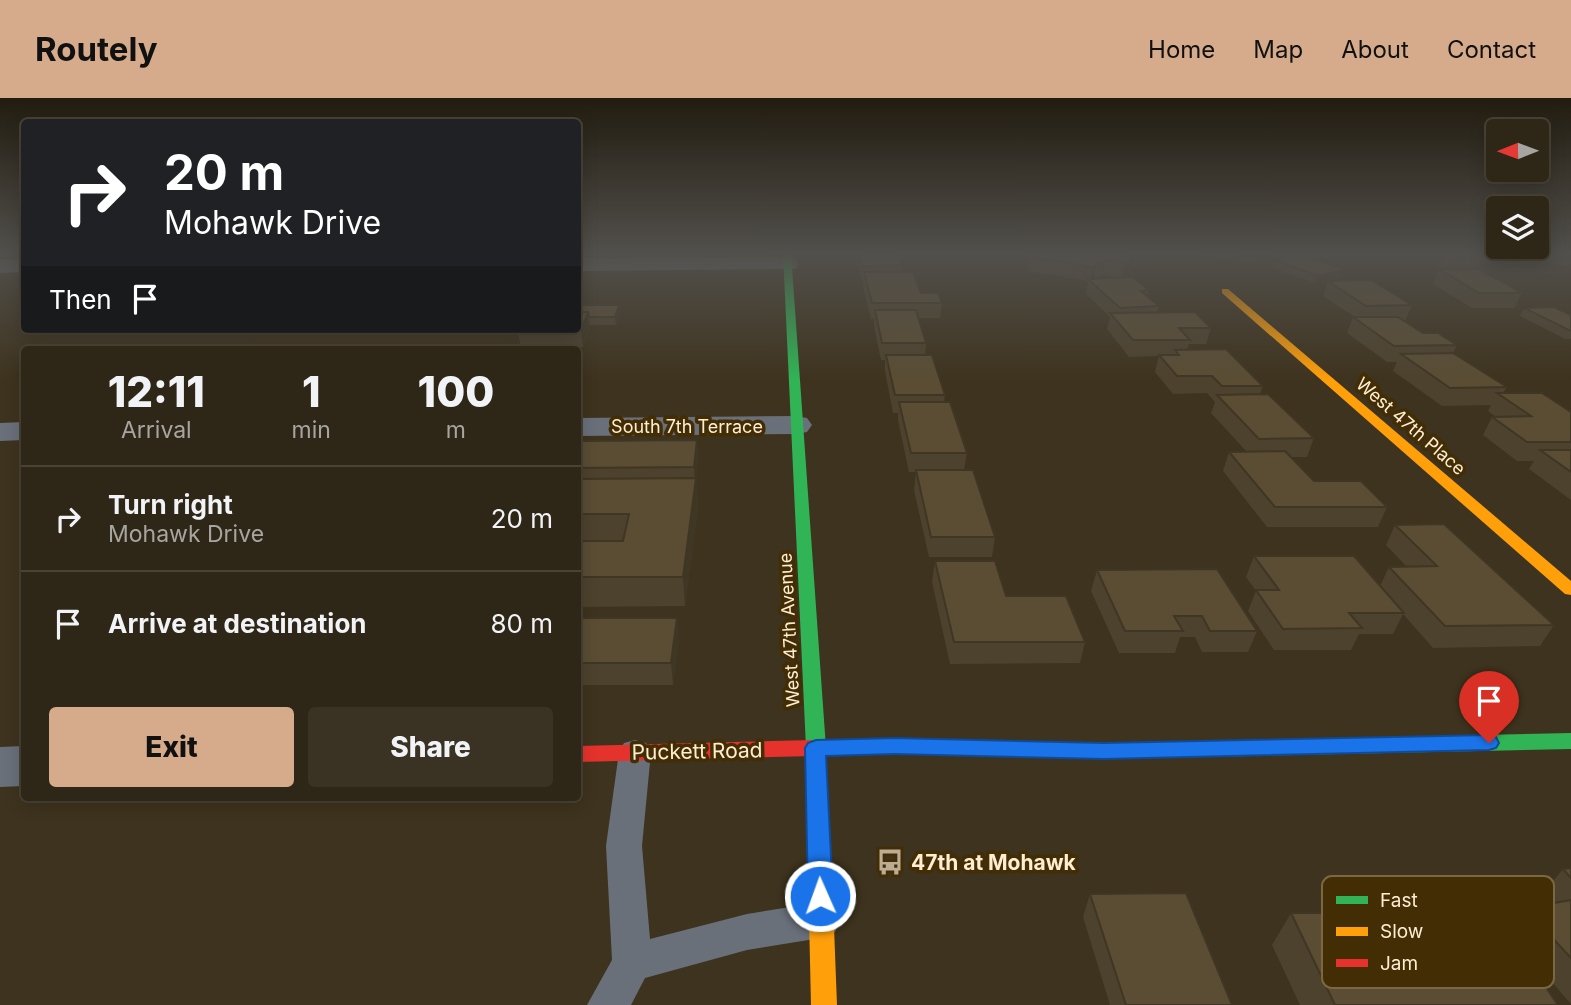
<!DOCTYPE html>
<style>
:root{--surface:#2e2616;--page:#3a3223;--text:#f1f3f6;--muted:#a7a5a1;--line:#494335;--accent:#d6ab8b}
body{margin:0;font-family:Inter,sans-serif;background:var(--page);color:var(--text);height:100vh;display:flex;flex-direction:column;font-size:26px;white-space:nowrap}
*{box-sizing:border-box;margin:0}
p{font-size:23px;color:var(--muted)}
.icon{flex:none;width:38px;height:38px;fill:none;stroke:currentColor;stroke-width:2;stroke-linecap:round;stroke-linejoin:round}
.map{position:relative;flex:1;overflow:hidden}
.drawer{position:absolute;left:21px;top:248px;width:560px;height:455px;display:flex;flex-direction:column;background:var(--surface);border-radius:7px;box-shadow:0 4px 18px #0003,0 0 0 2px var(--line)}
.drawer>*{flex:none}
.guide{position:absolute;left:21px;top:21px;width:560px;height:214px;border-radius:7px;box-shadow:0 4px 18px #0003,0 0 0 2px var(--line);background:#202124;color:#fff;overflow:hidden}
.needle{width:46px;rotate:269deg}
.buttons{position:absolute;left:1486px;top:21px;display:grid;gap:14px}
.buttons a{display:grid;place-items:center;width:63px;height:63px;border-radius:7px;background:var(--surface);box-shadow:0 4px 18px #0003,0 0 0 2px var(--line);font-size:35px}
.pin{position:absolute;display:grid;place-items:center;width:60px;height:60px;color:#fff;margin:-72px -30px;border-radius:50% 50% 50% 0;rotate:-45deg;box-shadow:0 0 7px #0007}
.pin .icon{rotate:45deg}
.me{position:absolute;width:77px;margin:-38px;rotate:358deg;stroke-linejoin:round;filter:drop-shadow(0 0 5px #0008)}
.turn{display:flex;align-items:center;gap:24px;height:147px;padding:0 28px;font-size:32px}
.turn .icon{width:91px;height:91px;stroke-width:2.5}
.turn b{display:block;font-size:49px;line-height:60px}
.then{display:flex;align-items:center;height:66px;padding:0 28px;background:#0003;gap:14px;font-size:26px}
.eta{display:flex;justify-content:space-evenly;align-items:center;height:119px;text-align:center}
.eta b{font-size:42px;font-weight:800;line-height:49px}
.button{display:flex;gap:14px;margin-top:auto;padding:14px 28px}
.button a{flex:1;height:80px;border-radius:7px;background:var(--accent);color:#111;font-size:28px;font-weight:800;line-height:80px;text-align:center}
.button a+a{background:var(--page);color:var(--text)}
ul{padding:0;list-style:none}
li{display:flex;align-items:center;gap:21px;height:105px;padding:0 28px;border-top:2px solid var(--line)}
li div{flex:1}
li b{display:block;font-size:26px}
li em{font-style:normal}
header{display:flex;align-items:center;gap:42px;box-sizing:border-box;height:98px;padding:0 35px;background:var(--accent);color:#111}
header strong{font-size:33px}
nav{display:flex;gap:38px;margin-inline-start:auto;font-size:24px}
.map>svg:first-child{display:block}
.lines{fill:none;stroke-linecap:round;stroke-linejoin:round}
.lane{fill:#6a707a;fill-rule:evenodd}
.street{fill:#6a707a;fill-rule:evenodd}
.fast{fill:#30b455;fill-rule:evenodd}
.slow{fill:#ff9f0a;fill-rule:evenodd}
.jam{fill:#e5322d;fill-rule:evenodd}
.wall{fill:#4d422d;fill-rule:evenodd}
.shaded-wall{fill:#3f3624}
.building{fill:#5a4d34;stroke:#3f3624;stroke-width:2}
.route{fill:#1a73e8;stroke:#114b97;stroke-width:2}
.labels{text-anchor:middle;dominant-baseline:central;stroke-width:7;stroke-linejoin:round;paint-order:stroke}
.street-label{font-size:18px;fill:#ffedd2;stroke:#422d04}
.near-street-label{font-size:21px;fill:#ffedd2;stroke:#422d04}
.near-poi-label{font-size:21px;font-weight:bold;fill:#ffedd2;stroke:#422d04;text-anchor:start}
.key{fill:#422d04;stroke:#7b6742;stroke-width:2}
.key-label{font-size:19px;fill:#ffedd2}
</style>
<header>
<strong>Routely</strong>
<nav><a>Home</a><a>Map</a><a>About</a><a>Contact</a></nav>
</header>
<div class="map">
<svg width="1571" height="907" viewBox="0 0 1571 907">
<rect width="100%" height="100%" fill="#3e331e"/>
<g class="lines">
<polygon class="lane" points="635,642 646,645 651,654 642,748 650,841 747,816 821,804 835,810 840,822 835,834 821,840 747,852 645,880 631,907 587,907 612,862 606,748 619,654 624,645"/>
<g class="street">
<polygon points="787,159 795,161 798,166 795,171 578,173 578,160"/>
<polygon points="0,161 24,162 24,174 0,175"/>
<polygon points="796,318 807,320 812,327 807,334 796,336 578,338 578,320"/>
<polygon points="24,324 24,342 0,343 0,325"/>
<polygon points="24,648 24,688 0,689 0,649"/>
</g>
<g class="fast">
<polygon points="783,155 791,155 826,650 832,777 828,784 820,787 812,784 808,777 806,650"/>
<polygon points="1571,635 1571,651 1104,661 950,657 943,655 940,649 943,643 950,641 1104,645"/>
</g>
<g class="slow">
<polygon points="1222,191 1228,191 1571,483 1571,497 1565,496 1222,195"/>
<polygon points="820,767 828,770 832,777 837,907 811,907 808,777 812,770"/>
</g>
<polygon class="jam" points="895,640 950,641 957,643 960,649 957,655 950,657 895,656 578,664 578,648"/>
</g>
<g class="wall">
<polygon points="855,155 897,155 902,167 901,174 921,195 942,205 940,220 918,220 926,245 925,257 945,297 944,304 967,355 964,372 995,439 992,459 929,459 914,392 916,374 909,374 898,322 898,315 893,315 885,273 885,262 881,262 874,228 874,221 871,221 863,189 864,182 862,182"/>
<path d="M1035 155H1177L1176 158 1169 160 1168 163 1136 169 1133 168 1132 171 1123 180 1149 192 1147 199 1159 208 1157 215 1211 230 1206 246H1189L1187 252 1263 288 1260 296 1314 340 1307 359H1290L1314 383 1387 409 1378 429H1267L1223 373 1229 354H1247L1211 315 1215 304 1207 295 1173 296 1155 274 1159 258 1129 259 1107 231 1110 219 1086 196 1088 183 1028 173 1030 159ZM1102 177 1117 180 1092 181 1094 179 1100 180Z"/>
<polygon points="1206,155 1259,155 1256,166 1204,159"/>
<polygon points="1445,155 1512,165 1485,175 1522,195 1514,210 1472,210 1433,186 1439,171 1446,171 1439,169"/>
<polygon points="1539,155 1571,155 1571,168 1548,166"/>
<polygon points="1276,162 1342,180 1315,185 1273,170"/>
<polygon points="1328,183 1412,207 1405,223 1423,235 1457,247 1453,255 1507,289 1503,295 1571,314 1571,402 1529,371 1534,363 1517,363 1483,337 1492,319 1496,319 1488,313 1491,307 1442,308 1393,273 1397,264 1387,264 1347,235 1353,219 1355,219 1323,198"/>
<polygon points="619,207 620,215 616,227 590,227 590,230 583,249 521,250 518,234 578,231 578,208"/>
<polygon points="1524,210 1571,217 1571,241 1565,241 1520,218"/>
<polygon points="697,342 698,361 696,380 698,408 685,508 578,509 578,343"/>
<polygon points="1395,427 1554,527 1540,548 1433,550 1403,516 1393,536 1359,536 1351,552 1274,552 1248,513 1256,493 1246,479 1254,458 1380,488 1389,469 1407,469 1386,447"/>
<polygon points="935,463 1006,498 1085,544 1080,565 950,566 932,484"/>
<polygon points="1097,472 1257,533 1248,554 1202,554 1195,539 1180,539 1175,555 1119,555 1091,493"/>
<polygon points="578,520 679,541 673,587 578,587"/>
<polygon points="1571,770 1571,906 1510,836 1558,907 1300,907 1272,847 1291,815 1507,832 1525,810 1554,805 1544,794 1563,771"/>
<polygon points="1090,796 1232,907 1110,907 1083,819"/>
</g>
<g class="shaded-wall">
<polygon points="1139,155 1177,155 1176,158 1169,160 1168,163 1136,169"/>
<polygon points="1506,155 1516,155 1512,165 1475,179 1481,164"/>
<polygon points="1136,157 1132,171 1122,181 1125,166"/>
<polygon points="1105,162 1102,177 1100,180 1103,165"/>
<polygon points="1097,164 1094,179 1090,184 1093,169"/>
<polygon points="1345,172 1342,180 1315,185 1317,178"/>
<polygon points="619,207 620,215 616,227 615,219"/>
<polygon points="588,214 590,230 583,249 581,233"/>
<polygon points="697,342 698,361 696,384 696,380 698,408 685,508 683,479 695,388 694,369"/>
<polygon points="677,520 679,541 673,587 671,565"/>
</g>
<g class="building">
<polygon points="859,155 897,155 902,167 862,168"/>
<polygon points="1035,155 1122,155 1136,157 1125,166 1105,162 1103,165 1097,164 1093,169 1030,159"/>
<polygon points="1232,155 1259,155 1258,159"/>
<polygon points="1445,155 1506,155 1481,164"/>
<polygon points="1303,157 1345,172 1317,178 1276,162"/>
<polygon points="1439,171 1479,171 1522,195 1479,195"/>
<polygon points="864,174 913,174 921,195 938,195 942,205 872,205"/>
<polygon points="1132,179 1149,192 1141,193 1159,208 1120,210 1088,181"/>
<polygon points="1371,182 1412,207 1366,208 1328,183"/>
<polygon points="578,207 619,207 615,219 589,219 588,214 578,214"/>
<polygon points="1554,209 1571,217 1571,233 1524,210"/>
<polygon points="875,212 916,212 926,245 882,245"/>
<polygon points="578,214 588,214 581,233 518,234 519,231 578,231"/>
<polygon points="1195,214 1211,230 1179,230 1190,242 1133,242 1110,215"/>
<polygon points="1353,219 1398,219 1423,235 1438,235 1457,247 1394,248"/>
<polygon points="1226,251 1263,288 1222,288 1212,278 1177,278 1159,257 1179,257 1175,252"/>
<polygon points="1453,255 1507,289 1450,290 1401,256"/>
<polygon points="886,257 932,257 945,297 895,297"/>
<polygon points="1497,295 1542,295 1571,314 1571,344 1527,344 1492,319 1531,318"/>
<polygon points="1268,296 1314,340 1259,341 1217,297"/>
<polygon points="899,304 950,304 967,355 911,355"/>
<polygon points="697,342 694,369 578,370 578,343"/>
<polygon points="1540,352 1571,352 1571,374"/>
<polygon points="1285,353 1314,383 1361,383 1387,409 1275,409 1229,354"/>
<polygon points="916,372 973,372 995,439 931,439"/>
<polygon points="696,380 683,479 578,479 578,443 623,443 629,416 578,416 578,381"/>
<polygon points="1444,426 1554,527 1445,528 1389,469 1437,468 1395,427"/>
<polygon points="1254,458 1354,458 1404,515 1349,515 1362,530 1283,531 1256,492 1279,492"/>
<polygon points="935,463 995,463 1006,498 1066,498 1085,544 954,544"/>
<polygon points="1217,471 1257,533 1210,533 1202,518 1174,518 1183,533 1125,533 1097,472"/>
<polygon points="578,520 677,520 671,565 578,565"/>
<polygon points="1571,770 1571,780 1563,771"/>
<polygon points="1186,795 1232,907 1126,907 1090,796"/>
<polygon points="1571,802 1571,860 1525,810"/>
<polygon points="1291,815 1495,815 1558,907 1335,907"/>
</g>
<linearGradient id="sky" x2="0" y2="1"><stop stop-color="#221c10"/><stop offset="0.55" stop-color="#52504c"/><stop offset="1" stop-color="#52504c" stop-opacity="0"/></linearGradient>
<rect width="1571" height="282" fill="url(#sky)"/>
<polygon class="route" points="1489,637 1496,639 1499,645 1496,650 1489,652 1104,661 895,656 826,658 833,798 829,805 820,809 812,805 808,798 805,650 808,645 816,642 895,640 1104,645"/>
<defs>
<g id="bus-bare" transform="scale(2.1)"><path d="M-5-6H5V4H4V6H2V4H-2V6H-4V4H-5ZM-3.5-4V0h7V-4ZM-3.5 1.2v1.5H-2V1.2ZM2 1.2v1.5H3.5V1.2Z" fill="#bbac93" stroke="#422d04" stroke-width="2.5" paint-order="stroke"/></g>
</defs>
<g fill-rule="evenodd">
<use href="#bus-bare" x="890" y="764"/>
</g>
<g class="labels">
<g class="street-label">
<text x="687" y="328">South 7th Terrace</text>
<text transform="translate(1411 328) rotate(41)">West 47th Place</text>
<text transform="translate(789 532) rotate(-93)">West 47th Avenue</text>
</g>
<g class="near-street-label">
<text transform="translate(697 653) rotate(-1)">Puckett Road</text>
</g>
<g class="near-poi-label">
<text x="911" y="764">47th at Mohawk</text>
</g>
</g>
<rect x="1322" y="778" width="232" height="112" rx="10" class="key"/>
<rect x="1336" y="798" width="32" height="8" fill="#30b455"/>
<rect x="1336" y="829" width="32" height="9" fill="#ff9f0a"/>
<rect x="1336" y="861" width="32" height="8" fill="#e5322d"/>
<g class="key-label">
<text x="1380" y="809">Fast</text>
<text x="1380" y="840">Slow</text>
<text x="1380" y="872">Jam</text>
</g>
</svg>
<div class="buttons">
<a><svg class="needle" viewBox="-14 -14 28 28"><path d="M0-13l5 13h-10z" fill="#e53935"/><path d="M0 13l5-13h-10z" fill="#a7a5a1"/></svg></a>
<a><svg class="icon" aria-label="layers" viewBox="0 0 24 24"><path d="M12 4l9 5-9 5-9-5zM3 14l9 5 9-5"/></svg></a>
</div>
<div class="pin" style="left:1489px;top:645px;background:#d93025"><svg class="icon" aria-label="arrive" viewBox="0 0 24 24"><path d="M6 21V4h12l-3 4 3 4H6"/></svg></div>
<svg class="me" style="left:820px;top:798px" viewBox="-20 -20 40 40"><circle r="17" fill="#1a73e8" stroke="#fff" stroke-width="3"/><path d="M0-11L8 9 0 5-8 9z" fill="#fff"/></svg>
<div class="guide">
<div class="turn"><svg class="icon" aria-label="right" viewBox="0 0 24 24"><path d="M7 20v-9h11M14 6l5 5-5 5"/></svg><div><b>20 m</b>Mohawk Drive</div></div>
<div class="then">Then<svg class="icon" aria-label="arrive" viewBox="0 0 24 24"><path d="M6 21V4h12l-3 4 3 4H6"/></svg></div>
</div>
<section class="drawer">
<div class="eta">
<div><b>12:11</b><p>Arrival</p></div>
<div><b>1</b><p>min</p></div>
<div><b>100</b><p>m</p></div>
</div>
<ul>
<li><svg class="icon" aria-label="right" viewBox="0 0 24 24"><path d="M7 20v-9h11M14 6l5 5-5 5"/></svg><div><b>Turn right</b><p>Mohawk Drive</p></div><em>20 m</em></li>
<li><svg class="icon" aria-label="arrive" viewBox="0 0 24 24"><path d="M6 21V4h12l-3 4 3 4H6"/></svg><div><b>Arrive at destination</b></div><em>80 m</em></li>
</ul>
<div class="button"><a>Exit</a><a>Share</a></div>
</section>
</div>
